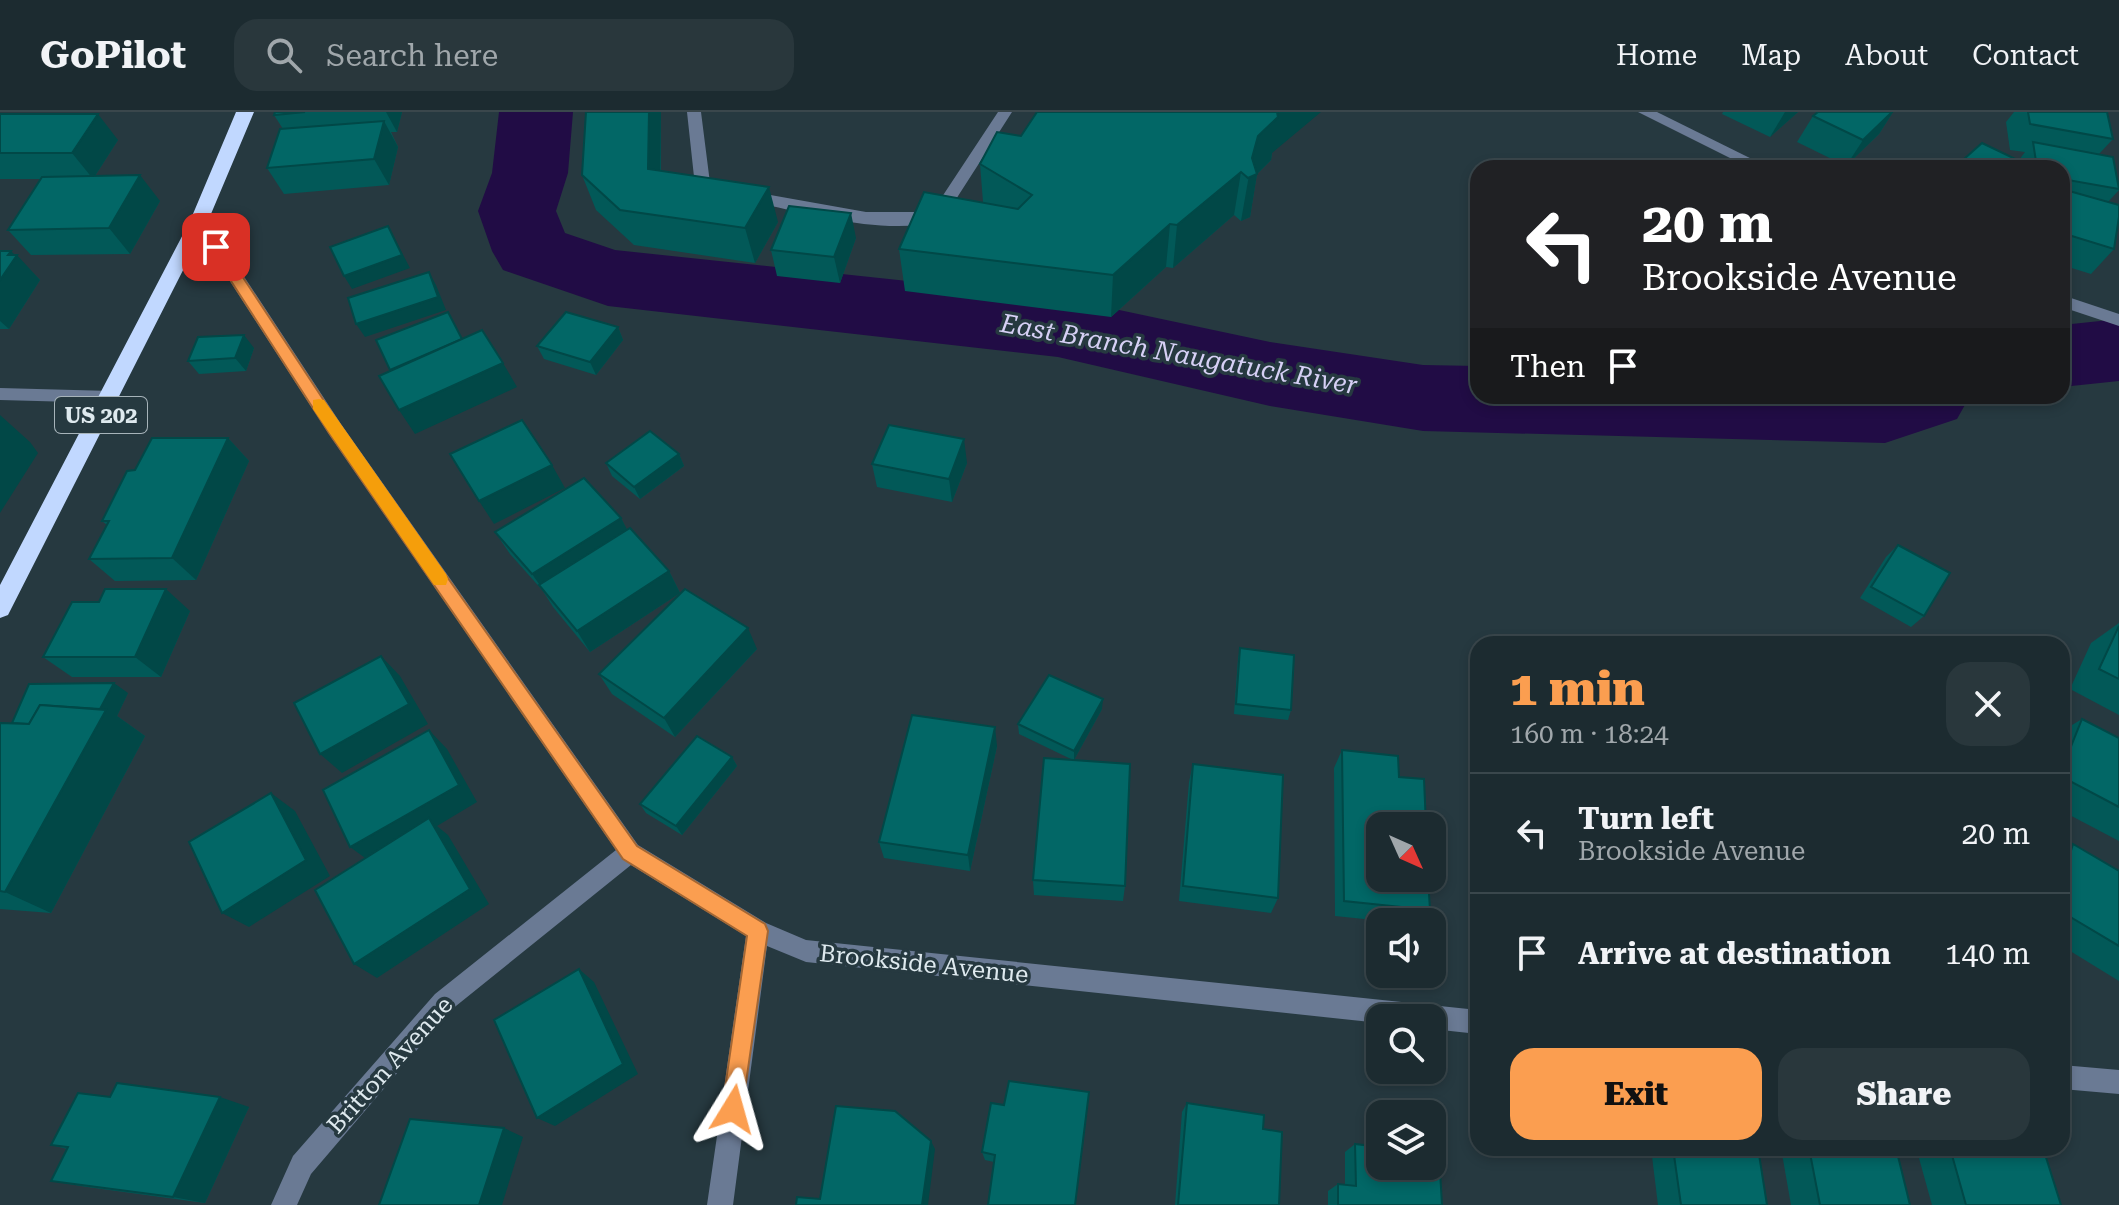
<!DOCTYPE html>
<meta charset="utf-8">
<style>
:root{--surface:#1c2b30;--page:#29373c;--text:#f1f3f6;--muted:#a0a7ab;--line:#3a474c;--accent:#fb9e50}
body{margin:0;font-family:"Roboto Serif",serif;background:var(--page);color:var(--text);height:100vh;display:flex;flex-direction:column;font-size:30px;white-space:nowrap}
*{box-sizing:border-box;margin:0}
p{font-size:26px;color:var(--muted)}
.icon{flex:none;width:44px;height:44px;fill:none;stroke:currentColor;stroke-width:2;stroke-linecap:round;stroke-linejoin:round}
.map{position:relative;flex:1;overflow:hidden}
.drawer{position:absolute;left:1470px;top:524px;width:600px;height:520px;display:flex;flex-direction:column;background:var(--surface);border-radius:24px;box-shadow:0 4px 12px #0003,0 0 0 2px var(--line)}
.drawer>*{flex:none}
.guide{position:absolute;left:1470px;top:48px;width:600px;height:244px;border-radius:24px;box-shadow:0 4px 12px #0003,0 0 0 2px var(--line);background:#202124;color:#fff;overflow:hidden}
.needle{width:52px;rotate:135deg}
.buttons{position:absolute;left:1366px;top:700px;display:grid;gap:16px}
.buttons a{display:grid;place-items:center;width:80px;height:80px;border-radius:16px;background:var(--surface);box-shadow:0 4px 12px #0003,0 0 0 2px var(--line);font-size:40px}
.pin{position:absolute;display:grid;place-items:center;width:68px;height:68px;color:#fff;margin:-34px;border-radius:16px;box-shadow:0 4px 12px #0006}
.me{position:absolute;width:88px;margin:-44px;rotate:8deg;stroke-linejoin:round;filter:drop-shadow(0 0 6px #0008)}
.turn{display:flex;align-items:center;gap:28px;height:168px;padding:0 40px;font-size:36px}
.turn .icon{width:104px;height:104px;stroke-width:2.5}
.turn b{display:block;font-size:56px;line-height:68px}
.then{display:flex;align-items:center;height:76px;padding:0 40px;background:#0003;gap:16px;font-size:30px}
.round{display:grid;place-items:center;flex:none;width:84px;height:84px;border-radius:24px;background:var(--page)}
.summary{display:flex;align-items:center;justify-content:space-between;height:136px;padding:0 40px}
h1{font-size:48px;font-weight:800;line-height:60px;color:var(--accent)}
.action{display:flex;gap:16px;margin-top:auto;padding:16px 40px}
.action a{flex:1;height:92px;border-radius:24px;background:var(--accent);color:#111;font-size:32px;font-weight:800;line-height:92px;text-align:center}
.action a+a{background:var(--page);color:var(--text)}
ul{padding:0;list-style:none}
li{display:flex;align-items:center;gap:24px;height:120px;padding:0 40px;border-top:2px solid var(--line)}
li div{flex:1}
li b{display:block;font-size:30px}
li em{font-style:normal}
header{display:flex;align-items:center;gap:48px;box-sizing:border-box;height:112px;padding:0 40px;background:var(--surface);border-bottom:2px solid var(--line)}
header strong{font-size:38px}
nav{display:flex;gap:44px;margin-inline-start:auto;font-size:28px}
.search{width:560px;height:72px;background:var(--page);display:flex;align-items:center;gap:20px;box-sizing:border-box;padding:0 28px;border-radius:24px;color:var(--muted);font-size:30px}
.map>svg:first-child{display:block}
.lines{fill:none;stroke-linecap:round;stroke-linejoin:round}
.river{fill:#210c45;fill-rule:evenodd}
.minor{fill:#6a7a94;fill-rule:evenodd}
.highway{fill:#c1d8ff;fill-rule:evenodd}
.wall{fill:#025958}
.shaded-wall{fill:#014847}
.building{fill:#026766;stroke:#014847;stroke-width:2}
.route{fill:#fb9e50;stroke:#a36734;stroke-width:2}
.slow{fill:#f59e0b}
.labels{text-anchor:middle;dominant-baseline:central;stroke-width:7;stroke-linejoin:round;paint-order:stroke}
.shield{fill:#263940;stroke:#a7b4ba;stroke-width:2}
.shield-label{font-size:22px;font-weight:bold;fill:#dee9ee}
.street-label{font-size:24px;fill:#dee9ee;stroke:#263940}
.water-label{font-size:26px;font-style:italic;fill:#d6d0f5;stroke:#263940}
</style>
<header>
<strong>GoPilot</strong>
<div class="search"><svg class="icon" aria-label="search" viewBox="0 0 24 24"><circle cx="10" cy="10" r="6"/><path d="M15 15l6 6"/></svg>Search here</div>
<nav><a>Home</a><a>Map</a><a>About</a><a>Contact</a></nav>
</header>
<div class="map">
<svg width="2119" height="1093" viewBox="0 0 2119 1093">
<rect width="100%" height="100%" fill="#263940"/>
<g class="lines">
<g class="river">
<polygon points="499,0 573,0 568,61 556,99 565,121 615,138 1058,185 1270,230 1423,253 1478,254 1478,284 1970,284 1957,307 1885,331 1423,319 1270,294 1058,245 608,194 503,158 492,139 478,99 492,61"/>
<polygon points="2119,207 2119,269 2062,275 2062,213"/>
</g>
<g class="minor">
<polygon points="687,0 701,0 710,71 722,73 722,81 703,79 695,74"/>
<path d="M998 0H1012L942 109C881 124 809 101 748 89L740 84 748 79 866 100H932Z"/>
<polygon points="1638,0 1657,0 1770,56 1750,56"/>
<polygon points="199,104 205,105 341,312 638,733 766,811 806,828 1478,898 1478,922 1432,917 1432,906 1380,906 1380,911 806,850 767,834 733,1093 707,1093 746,824 631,753 451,898 311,1062 297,1093 271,1093 293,1044 435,882 616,738 329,322 191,109"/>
<polygon points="2062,183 2119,202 2119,214 2062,195"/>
<polygon points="0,276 111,279 120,285 111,291 0,288"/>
<polygon points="2062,953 2119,958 2119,982 2062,977"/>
</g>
<polygon class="highway" points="236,0 254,0 208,109 8,503 0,506 0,473 190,109"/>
</g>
<g class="wall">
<polygon points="275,0 402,0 397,20 391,20 398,35 389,73 284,82 267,56 283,17 274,3"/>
<polygon points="661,0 661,59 778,110 755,151 634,133 596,98 582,63"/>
<polygon points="1723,0 1798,0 1770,25 1722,2"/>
<polygon points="1818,0 1893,0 1879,22 1846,54 1797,30 1813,4"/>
<polygon points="2014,0 2107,0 2113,27 2099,42 2119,78 2108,90 2114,137 2091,162 2062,153 2062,56 1954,56 2019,48 2025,40 2010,38 2006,10"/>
<polygon points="0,2 118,28 95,64 160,89 130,142 31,143 8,118 41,67 0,67"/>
<polygon points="1021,24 1272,41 1271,48 1257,62 1250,105 1241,109 1234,103 1173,156 1166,155 1111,205 905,179 899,137 983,90 980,52"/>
<polygon points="856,126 840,171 777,164 771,138"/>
<polygon points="0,139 15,143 40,168 9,217 0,217"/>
<polygon points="618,215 623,228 596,263 544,247 537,234"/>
<polygon points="254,236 246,259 199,262 188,249"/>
<polygon points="228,326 249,349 196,468 115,469 89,447 107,413 102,409 135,358"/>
<polygon points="679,342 684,354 640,387 612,364 606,351"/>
<polygon points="967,351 952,390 877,375 872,352"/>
<polygon points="621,406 627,418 669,459 680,481 590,540 553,495 543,479 510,442 495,420"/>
<polygon points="1898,433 1924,504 1911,515 1860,486 1886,445"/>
<polygon points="99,490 190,499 161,565 72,565 43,545"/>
<polygon points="2119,511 2119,603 2070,577 2091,531"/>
<polygon points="1240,536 1291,598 1288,608 1234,602 1238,547"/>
<polygon points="757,537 675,625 612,582 599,562"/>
<polygon points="128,581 117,604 145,624 51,801 0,797 0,611 12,611"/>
<polygon points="1102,597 1074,648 1125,774 1123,789 1034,783 1033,768 1073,648 1019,622 1018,612"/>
<polygon points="2082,607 2119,626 2119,729 2062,699 2062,619"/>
<polygon points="997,634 970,759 884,746 879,730"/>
<polygon points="1342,638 1399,665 1430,798 1420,810 1393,810 1335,804 1334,656"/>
<polygon points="732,645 737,654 682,723 646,701 640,692"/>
<polygon points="1193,652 1278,786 1271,801 1179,789 1189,670"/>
<polygon points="2073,732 2119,759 2119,869 2062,834 2062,738"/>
<polygon points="110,985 249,995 205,1091 87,1075 51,1069 67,1037 51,1033"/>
<polygon points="1187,991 1263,1017 1279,1093 1175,1093 1182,1000"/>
<polygon points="1004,993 994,1050 985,1048 982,1040"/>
<polygon points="1355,1032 1442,1093 1328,1093 1328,1079 1338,1072 1345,1073 1345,1040"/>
<polygon points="1651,1036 1758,1036 1767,1093 1658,1093"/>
<polygon points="1781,1036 1896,1036 1910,1093 1791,1093"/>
<polygon points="1929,1036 2010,1036 2061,1093 1932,1093 1917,1039"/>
</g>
<g class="shaded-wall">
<polygon points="386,0 402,0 397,20"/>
<polygon points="649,0 661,0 660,92 648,57"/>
<polygon points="1277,0 1321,0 1272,41 1271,48 1256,63 1257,62 1250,105 1241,109 1252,46 1258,24"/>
<polygon points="1785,0 1798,0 1770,25"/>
<polygon points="1892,0 1893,0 1879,22 1846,54 1863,28"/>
<polygon points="98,2 118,28 93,67 72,41"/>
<polygon points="384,9 398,35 389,73 374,47"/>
<polygon points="1241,60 1234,103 1173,156 1177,113"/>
<polygon points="140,63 160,89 130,142 109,116"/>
<polygon points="769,75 778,110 755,151 745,116"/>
<polygon points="851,101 856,126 840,171 834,145"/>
<polygon points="1170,112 1166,155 1111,205 1113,163"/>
<polygon points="388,114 410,156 352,177 344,164"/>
<polygon points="11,139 16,144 17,143 40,168 9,217 0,209 0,168 8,143"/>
<polygon points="429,160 436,173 446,198 365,225 356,212"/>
<polygon points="618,215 623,228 596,263 590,250"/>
<polygon points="244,223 254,236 246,259 235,246"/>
<polygon points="503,251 517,275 415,322 399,298"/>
<polygon points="0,303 30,330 38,341 0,401"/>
<polygon points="228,326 249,349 196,468 172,446"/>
<polygon points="964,327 967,351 952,390 949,367"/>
<polygon points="679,342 684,354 640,387 634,375"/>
<polygon points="552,353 565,376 494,412 479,389"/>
<polygon points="621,406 633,429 544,479 532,462"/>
<polygon points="669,459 680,481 590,540 577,519"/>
<polygon points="166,477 190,499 161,565 135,545"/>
<polygon points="748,516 757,537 675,625 664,606"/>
<polygon points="381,544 400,564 428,612 342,661 320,642"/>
<polygon points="114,571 128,581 117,604 145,624 51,801 5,780"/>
<polygon points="1103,587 1102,597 1074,648 1074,639"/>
<polygon points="995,615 997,634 970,759 968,743"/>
<polygon points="429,618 447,637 477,690 437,714 448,723 489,792 377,866 354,852 372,751 350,735"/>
<polygon points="732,645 737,654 682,723 676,714"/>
<polygon points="271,681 295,699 330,764 249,815 222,801"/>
<polygon points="579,857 594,870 638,962 555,1014 537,1006"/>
<polygon points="220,985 249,995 205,1091 173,1085"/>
<polygon points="504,1016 523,1025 502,1093 479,1093"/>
<polygon points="931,1029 935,1037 928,1093 922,1093"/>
</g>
<g class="building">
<polygon points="275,0 305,0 274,3"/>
<polygon points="586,0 649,0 648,57 769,75 745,116 620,98 582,63"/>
<polygon points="1037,0 1277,0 1278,5 1258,24 1252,46 1257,62 1248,66 1241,60 1177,113 1170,112 1113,163 899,137 924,80 1018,97 1032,83 980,52 997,20 1021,24"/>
<polygon points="1818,0 1892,0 1863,28 1813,4"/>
<polygon points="2028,0 2107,0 2113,27 2030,12"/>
<polygon points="0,2 98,2 72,41 0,41"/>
<polygon points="384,9 374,47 267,56 280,17"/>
<polygon points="2033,30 2113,45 2119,77 2062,67 2062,56 2037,56"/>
<polygon points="1982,31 2030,54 2028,56 1954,56"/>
<polygon points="140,63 109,116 8,118 42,65"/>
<polygon points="2062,77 2119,93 2119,105 2114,137 2062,121"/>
<polygon points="789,94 851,101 834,145 771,138"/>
<polygon points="388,114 402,143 344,164 330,135"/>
<polygon points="0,139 11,139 8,143 17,143 0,168"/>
<polygon points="429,160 438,185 356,212 348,186"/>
<polygon points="448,200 462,227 390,258 376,228"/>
<polygon points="566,200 618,215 590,250 537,234"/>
<polygon points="482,218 503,251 399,298 379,264"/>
<polygon points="244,223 235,246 188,249 198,225"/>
<polygon points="522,308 552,353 479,389 450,342"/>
<polygon points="889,313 964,327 949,367 872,352"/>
<polygon points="650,319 679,342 634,375 606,351"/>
<polygon points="152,326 228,326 172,446 89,447 109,409 102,409 127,359 135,358"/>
<polygon points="584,366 621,406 532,462 495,420"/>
<polygon points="630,416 669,459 577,519 539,473"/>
<polygon points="1898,433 1950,461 1924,504 1871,475"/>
<polygon points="105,477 166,477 135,545 43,545 72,490 99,490"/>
<polygon points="685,477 748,516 664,606 599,562"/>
<polygon points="2119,514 2119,567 2099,557"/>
<polygon points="1240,536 1294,543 1291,598 1236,592"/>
<polygon points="381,544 409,592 320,642 294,591"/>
<polygon points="1049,563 1103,587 1074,639 1018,612"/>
<polygon points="114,571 100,597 40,593 29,612 12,611 29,572"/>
<polygon points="40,593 106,598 5,780 0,779 0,611 29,612"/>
<polygon points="912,603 995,615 968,743 879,730"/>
<polygon points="2082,607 2119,626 2119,695 2062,665 2062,657"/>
<polygon points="429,618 459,673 350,735 323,678"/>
<polygon points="697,624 732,645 676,714 640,692"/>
<polygon points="1342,638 1398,644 1399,665 1424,667 1426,714 1380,714 1380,766 1428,766 1430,798 1344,789"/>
<polygon points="1044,646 1130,652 1125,774 1033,768"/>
<polygon points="1193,652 1283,663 1278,786 1183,774"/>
<polygon points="271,681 306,748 222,801 189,730"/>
<polygon points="429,706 470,777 354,852 315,778"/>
<polygon points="2073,732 2119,759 2119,834 2062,800 2062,741 2069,745"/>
<polygon points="579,857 623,952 537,1006 494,908"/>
<polygon points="1009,969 1089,980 1075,1093 988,1093 995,1043 982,1040 991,991 1004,993"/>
<polygon points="117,971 220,985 173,1085 51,1069 68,1035 51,1033 78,981 110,985"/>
<polygon points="1187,991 1264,1003 1263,1017 1282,1020 1279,1093 1178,1093"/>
<polygon points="836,994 895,999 931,1029 922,1093 796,1093 797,1085 820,1087"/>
<polygon points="410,1007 504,1016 479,1093 379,1093"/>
<polygon points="1355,1032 1380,1035 1380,1054 1432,1054 1432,1041 1439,1042 1442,1093 1338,1093 1338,1072 1356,1074"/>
<polygon points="1673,1036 1758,1036 1767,1093 1681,1093"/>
<polygon points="1809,1036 1896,1036 1910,1093 1820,1093"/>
<polygon points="1950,1036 2010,1036 2044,1039 2061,1093 1966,1093"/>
</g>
<polygon class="route" points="216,130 221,132 340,313 637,734 765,812 768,819 741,1005 733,1008 725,1005 722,997 747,824 623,747 329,321 209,135"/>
<polygon class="slow" points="319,287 324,288 446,462 448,467 446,473 434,473 313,297 313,288"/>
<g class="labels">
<rect class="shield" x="55" y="285" width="92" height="36" rx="6"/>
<g class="shield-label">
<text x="101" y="303">US 202</text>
</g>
<g class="street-label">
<text transform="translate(924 852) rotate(6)">Brookside Avenue</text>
<text transform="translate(390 953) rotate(-48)">Britton Avenue</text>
</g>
<g class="water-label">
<text transform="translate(1179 242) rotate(10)">East Branch Naugatuck River</text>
</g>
</g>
</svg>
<div class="buttons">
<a><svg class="needle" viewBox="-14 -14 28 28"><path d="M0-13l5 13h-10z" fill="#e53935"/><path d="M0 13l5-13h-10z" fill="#a0a7ab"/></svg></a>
<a><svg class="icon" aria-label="sound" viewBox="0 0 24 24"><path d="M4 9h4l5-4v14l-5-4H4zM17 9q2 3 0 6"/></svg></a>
<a><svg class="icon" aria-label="search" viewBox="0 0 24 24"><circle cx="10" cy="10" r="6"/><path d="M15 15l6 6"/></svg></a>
<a><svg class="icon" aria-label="layers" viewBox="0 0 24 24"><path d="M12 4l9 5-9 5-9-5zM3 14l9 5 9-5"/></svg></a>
</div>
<div class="pin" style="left:216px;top:135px;background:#d93025"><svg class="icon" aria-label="arrive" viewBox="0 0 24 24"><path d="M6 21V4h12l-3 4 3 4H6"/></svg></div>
<svg class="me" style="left:733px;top:997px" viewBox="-20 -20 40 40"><path d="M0-17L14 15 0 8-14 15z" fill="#fb9e50" stroke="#fff" stroke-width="4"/></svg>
<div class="guide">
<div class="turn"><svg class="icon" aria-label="left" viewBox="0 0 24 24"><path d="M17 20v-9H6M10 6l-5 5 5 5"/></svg><div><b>20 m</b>Brookside Avenue</div></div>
<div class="then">Then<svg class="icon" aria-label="arrive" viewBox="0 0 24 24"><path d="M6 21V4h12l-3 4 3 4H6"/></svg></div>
</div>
<section class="drawer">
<div class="summary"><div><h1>1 min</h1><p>160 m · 18:24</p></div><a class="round"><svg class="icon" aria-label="close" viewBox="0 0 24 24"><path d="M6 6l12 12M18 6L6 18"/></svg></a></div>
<ul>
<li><svg class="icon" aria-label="left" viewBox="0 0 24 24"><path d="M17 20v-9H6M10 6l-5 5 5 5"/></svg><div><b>Turn left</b><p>Brookside Avenue</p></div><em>20 m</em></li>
<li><svg class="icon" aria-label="arrive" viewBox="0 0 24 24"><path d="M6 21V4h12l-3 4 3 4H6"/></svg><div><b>Arrive at destination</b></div><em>140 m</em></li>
</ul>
<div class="action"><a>Exit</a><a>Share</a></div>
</section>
</div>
